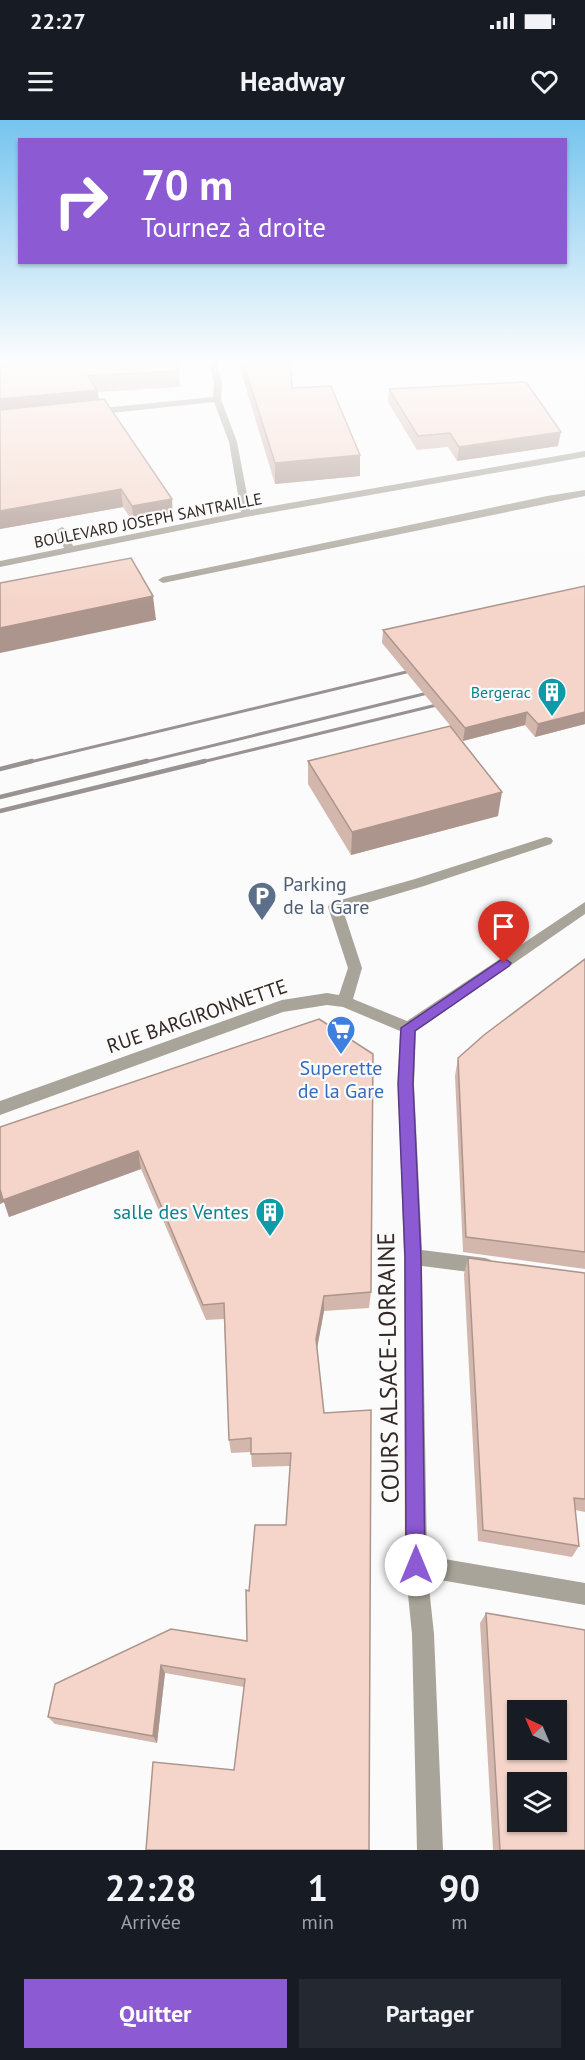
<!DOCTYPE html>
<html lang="fr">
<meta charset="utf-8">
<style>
:root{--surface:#171b24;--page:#242831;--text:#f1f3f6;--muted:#9ea1a6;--accent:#8c5ad3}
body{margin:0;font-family:"PT Sans",sans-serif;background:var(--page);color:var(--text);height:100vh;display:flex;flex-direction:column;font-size:22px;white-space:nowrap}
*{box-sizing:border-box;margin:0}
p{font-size:20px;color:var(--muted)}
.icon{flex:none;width:33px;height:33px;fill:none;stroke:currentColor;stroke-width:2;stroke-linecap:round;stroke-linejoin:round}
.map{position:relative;height:1730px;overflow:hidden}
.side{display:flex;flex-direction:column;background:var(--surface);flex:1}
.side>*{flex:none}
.hud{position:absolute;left:18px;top:18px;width:549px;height:126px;border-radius:0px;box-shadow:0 2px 4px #0004;background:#8c5ad3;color:#fff;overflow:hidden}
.needle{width:39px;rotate:316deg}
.tools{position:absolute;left:507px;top:1580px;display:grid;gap:12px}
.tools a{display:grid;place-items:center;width:60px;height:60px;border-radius:0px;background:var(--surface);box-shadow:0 2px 4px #0004;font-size:30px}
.pin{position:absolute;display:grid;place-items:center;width:51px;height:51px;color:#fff;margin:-62px -26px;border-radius:50% 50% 50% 0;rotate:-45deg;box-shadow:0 0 6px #0007}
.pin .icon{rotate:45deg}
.me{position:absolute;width:66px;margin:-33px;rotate:0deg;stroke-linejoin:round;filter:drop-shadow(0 0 4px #0008)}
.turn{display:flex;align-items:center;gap:21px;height:126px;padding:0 24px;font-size:27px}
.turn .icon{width:78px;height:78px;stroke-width:2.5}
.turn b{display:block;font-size:42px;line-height:51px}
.eta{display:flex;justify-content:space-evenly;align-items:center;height:102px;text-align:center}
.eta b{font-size:36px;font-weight:600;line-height:42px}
.primary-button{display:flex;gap:12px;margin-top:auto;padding:12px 24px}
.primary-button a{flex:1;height:69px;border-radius:0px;background:var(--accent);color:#fff;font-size:24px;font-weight:600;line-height:69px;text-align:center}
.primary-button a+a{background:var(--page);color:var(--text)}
.status{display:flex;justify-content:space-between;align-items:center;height:42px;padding:0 30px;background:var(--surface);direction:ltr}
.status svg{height:16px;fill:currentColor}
header{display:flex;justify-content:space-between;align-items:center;height:78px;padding:0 24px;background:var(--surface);font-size:27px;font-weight:600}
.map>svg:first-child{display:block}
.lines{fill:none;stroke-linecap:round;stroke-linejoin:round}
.minor{fill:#a9a499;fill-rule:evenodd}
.rail-far1{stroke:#989290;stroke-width:3}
.rail{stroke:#989290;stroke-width:4.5}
.wall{fill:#d3b7ad}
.shaded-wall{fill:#ac958d}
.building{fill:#f5d5c9;stroke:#ac958d;stroke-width:1.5;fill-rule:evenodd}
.route{fill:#8c5ad3;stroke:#5b3a89;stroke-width:1.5}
.labels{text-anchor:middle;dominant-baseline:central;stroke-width:4.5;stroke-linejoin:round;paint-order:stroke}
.far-street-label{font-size:16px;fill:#342824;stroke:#fbfbfb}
.far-culture-label{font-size:16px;fill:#0d838f;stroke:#fbfbfb;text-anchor:end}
.service-label{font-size:20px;fill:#4e5e75;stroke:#fbfbfb;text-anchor:start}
.street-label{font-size:20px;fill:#342824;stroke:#fbfbfb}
.shop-label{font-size:20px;fill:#366cbe;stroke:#fbfbfb}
.culture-label{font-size:20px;fill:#0d838f;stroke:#fbfbfb;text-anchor:end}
.near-street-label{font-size:24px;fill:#342824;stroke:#fbfbfb}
</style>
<div class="status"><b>22:27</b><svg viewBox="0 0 49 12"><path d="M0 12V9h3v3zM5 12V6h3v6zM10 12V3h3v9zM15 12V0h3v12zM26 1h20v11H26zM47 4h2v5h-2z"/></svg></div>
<header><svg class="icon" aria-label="menu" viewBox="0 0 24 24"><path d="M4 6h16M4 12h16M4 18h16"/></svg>Headway<svg class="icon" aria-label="heart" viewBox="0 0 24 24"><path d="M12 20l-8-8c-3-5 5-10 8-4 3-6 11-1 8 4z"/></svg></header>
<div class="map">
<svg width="585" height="1730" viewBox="0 0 585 1730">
<rect width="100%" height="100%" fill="#fbfbfb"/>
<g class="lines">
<g class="minor">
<polygon points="209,242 217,242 222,263 221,279 237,322 250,390 585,331 585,337 246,397 0,447 0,441 64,428 57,410 62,407 67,410 73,426 241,392 229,322 214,282 92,295 88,292 92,289 213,277 214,263"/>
<polygon points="585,370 585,376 163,463 158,460 163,457 547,376"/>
<polygon points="546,717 551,718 553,721 551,724 424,766 343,790 362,848 353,879 407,901 585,782 585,794 416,911 414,964 422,1130 485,1138 491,1140 494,1146 491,1152 485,1154 422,1146 427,1436 585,1463 585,1485 428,1458 434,1514 443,1730 417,1730 412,1514 405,1445 404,1137 398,964 400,911 343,887 327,885 283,892 0,995 0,981 282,880 327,873 339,875 348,848 328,787 330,783 415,759"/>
</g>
<g class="rail-far1">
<polyline points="26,643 423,548"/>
<polyline points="141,643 440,570"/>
<polyline points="198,643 449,582"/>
</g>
<g class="rail">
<polyline points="0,649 32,641"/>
<polyline points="0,677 147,641"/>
<polyline points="0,691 205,641"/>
</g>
</g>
<g class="wall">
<polygon points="0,242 179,251 180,267 98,272 99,279 173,397 134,404 123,387 0,409"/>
<polygon points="238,242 290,242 292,268 360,335 360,356 275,364"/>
<polygon points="389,269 558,326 457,341 448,327 417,330 388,282"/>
<polygon points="585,466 585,604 535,617 525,605 463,621 382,523 383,510"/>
<polygon points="308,641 498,696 351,735 308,664"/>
<polygon points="585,839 585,1149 463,1132 455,956 458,938"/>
<polygon points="319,899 371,1172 369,1188 324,1191 317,1226 324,1293 234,1650 244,1567 165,1553 157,1623 55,1604 48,1597 55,1564 247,1521 249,1471 286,1405 290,1346 252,1347 251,1332 231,1333 229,1320 224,1199 206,1200 141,1049 9,1097 4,1082 0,1084 0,1007"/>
<polygon points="468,1138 585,1153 585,1392 575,1390 579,1426 572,1437 478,1421 464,1154"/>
<polygon points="486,1493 585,1730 493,1730 480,1503"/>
</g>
<g class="shaded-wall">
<polygon points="97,270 100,286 0,297 0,279"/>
<polygon points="561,312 558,326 457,341 459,327"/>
<polygon points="360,335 360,356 275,364 275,343"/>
<polygon points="121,369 123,387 0,409 0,391"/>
<polygon points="172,379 173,397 134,404 132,386"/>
<polygon points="153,476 156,500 0,533 0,508"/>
<polygon points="527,592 525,605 463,621 465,608"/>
<polygon points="585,592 585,604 535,617 538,604"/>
<polygon points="502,672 498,696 351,735 352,712"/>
<polygon points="138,1031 141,1049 9,1097 4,1082 0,1084 0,1068"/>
<polygon points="324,1176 324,1191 316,1234 316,1219"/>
<polygon points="161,1545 165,1553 157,1623 153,1616"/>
</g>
<g class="building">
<polygon points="0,242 177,242 179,251 88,256 97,270 0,279"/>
<polygon points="243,242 290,242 292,268 331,266 360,335 275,343"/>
<polygon points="526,262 561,312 459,327 450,313 418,316 389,269"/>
<polygon points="104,279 172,379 132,386 121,369 0,391 0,290"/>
<polygon points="131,438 153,476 0,508 0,463"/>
<polygon points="585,466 585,592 538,604 527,592 465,608 383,510"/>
<polygon points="450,606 502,672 352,712 308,641"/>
<polygon points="585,839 585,1132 466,1117 458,938 484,915"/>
<polygon points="319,899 373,934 371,1172 324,1176 316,1219 324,1293 371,1290 369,1730 146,1730 153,1642 234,1650 245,1559 161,1545 153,1616 48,1597 55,1564 171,1509 247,1521 246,1470 249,1471 255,1405 286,1405 291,1333 251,1334 251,1318 229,1320 224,1183 203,1185 138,1031 3,1080 0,1069 0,1007"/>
<polygon points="468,1138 585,1153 585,1379 574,1378 579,1426 483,1410"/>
<path d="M486 1493 585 1510V1730H500ZM518 1590H556V1629H518ZM518 1662H556V1701H518Z"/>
</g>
<linearGradient id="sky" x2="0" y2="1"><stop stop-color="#75c4ee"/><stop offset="0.5" stop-color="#fdfdfd"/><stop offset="1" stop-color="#fdfdfd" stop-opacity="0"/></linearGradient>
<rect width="585" height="484" fill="url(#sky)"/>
<polygon class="route" points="504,838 511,843 509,846 415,911 413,964 421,1137 425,1445 422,1452 416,1455 409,1452 406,1445 405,1137 398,964 401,908"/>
<defs>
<g id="building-pin" transform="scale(1.5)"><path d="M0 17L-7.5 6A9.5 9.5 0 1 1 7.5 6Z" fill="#0f9aa8" stroke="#fbfbfb"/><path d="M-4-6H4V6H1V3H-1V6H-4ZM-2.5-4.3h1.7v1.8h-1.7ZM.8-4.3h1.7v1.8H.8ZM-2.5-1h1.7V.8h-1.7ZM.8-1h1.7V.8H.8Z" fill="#fff"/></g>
<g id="parking-pin" transform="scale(1.5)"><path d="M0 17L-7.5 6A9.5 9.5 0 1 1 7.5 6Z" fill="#5c6f8a" stroke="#fbfbfb"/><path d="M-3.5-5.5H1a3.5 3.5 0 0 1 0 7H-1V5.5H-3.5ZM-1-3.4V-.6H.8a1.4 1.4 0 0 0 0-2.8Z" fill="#fff"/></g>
<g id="supermarket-pin" transform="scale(1.5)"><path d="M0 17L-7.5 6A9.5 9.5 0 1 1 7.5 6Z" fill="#3f7fe0" stroke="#fbfbfb"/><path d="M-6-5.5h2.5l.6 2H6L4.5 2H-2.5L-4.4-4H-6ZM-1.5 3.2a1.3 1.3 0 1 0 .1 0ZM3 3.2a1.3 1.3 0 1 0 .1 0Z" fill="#fff"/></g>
</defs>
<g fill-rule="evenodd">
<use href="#building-pin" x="552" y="572"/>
<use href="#parking-pin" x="262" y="776"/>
<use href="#supermarket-pin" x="341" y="910"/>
<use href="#building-pin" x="270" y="1092"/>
</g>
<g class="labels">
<g class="far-street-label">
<text transform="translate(148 400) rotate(-11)">BOULEVARD JOSEPH SANTRAILLE</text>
</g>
<g class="far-culture-label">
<text x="531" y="572">Bergerac</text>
</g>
<g class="service-label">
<text x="283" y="764">Parking<tspan x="283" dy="23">de la Gare</tspan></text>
</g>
<g class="street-label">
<text transform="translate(197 896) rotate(-19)">RUE BARGIRONNETTE</text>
</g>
<g class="shop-label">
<text x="341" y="948">Superette<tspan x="341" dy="23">de la Gare</tspan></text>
</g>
<g class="culture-label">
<text x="249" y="1092">salle des Ventes</text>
</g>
<g class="near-street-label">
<text transform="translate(388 1248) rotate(-91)">COURS ALSACE-LORRAINE</text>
</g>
</g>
</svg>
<div class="tools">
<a><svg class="needle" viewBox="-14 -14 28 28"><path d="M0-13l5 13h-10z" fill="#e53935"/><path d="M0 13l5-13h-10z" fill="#9ea1a6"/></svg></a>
<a><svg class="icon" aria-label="layers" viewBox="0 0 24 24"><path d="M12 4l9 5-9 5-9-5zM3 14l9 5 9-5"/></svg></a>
</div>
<div class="pin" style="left:504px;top:843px;background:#d93025"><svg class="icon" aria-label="arrive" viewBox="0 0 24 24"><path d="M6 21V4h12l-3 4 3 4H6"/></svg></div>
<svg class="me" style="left:416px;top:1445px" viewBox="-20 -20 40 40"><circle r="19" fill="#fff"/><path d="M0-13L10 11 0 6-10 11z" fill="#8c5ad3"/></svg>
<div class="hud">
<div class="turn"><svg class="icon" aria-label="right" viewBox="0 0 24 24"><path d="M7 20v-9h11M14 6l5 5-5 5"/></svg><div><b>70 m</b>Tournez à droite</div></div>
</div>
</div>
<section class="side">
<div class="eta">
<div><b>22:28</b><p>Arrivée</p></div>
<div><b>1</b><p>min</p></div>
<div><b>90</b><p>m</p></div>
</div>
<div class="primary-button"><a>Quitter</a><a>Partager</a></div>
</section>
